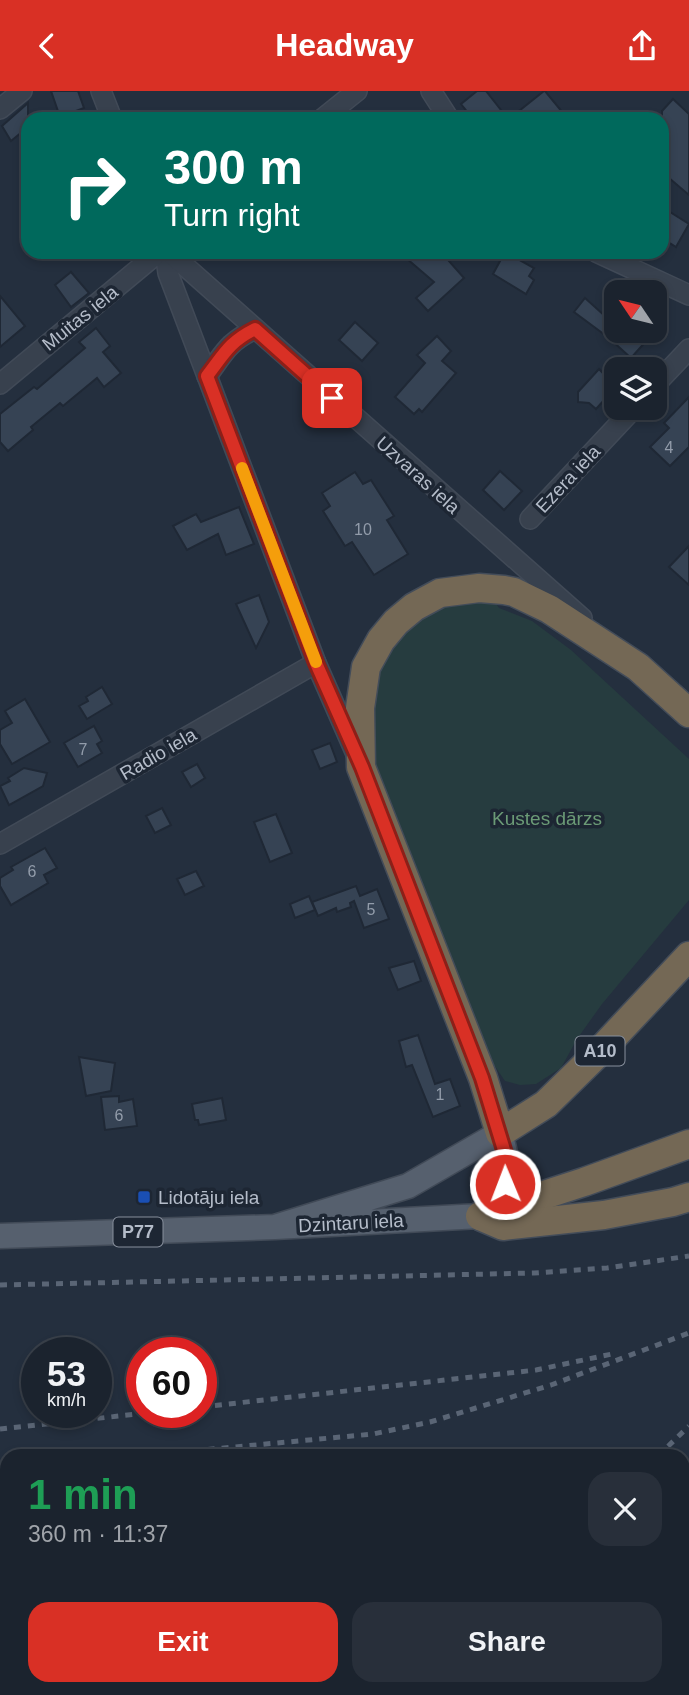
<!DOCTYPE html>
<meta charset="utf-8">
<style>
:root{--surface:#1b232e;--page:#282f3a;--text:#f1f3f6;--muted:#a0a4aa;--line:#39404a;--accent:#d93025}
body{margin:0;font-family:Arial,sans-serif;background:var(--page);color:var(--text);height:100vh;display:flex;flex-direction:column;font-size:26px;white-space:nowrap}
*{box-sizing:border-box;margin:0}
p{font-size:23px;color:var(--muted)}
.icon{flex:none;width:38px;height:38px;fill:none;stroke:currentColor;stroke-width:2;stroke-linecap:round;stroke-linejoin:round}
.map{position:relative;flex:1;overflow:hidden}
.side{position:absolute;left:0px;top:1358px;width:690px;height:247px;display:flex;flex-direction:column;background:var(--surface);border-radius:21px 21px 0 0;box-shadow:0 4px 10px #0003,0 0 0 2px var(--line)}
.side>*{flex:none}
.top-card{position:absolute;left:21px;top:21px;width:648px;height:147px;border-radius:21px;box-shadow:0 4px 10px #0003,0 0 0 2px var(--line);background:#00695c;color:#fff;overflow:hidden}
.needle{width:46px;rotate:305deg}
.buttons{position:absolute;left:604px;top:189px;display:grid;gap:14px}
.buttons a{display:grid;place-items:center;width:63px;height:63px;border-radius:14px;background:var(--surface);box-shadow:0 4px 10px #0003,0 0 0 2px var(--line);font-size:35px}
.speed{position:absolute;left:21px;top:1246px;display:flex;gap:14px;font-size:35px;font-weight:700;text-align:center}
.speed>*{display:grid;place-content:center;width:91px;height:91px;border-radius:50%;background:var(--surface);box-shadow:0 4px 10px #0003,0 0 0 2px var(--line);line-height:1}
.speed small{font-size:18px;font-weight:400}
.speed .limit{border:10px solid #d22;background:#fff;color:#111}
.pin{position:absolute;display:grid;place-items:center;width:60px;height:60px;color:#fff;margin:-30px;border-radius:14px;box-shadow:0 4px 10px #0006}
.me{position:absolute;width:77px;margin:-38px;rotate:359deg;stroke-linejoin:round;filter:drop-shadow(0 0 5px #0008)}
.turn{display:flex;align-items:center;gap:24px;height:147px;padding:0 28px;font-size:32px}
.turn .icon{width:91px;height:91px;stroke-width:2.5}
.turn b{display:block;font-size:49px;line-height:60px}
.round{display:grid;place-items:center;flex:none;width:74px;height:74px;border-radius:21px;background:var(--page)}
.overview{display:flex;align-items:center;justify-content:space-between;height:119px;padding:0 28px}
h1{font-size:42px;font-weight:700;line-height:52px;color:#1e9e55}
.action{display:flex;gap:14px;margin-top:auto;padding:14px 28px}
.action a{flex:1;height:80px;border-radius:21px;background:var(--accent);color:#fff;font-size:28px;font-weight:700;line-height:80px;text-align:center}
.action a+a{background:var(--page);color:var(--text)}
header{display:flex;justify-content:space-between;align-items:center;height:91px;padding:0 28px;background:var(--accent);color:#fff;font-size:32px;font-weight:700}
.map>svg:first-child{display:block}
.green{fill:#263c3f}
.building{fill:#364354;stroke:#1f2835;stroke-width:2}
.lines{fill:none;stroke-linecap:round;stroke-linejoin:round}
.minor-casing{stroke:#414a57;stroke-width:22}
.major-casing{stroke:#414a57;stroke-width:27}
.highway-casing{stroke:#434c59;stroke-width:31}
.minor{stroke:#38414e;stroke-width:19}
.major{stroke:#56606e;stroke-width:24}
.highway{stroke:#746855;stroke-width:28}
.rail{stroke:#5a6575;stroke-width:5;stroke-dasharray:7 7;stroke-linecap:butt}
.route-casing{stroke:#8d1f18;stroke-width:18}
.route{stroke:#d93025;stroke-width:12}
.slow{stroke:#f59e0b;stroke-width:12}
.transit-dot{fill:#1a4fb4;stroke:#1d2633;stroke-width:2.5}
.labels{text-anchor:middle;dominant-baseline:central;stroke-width:7;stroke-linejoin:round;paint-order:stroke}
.number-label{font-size:16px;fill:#929caa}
.shield{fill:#1d2633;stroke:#878f9c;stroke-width:2}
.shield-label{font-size:18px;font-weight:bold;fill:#b4bcc9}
.street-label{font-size:19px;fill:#b4bcc9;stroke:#1d2633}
.park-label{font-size:19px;fill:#6b9a76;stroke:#1d2633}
.poi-label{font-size:19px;fill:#b4bcc9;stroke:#1d2633;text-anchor:start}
</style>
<header><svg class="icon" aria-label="back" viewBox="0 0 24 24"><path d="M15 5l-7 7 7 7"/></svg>Headway<svg class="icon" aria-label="share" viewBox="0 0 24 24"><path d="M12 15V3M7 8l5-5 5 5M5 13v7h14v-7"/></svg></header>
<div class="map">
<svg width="689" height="1604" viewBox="0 0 689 1604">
<rect width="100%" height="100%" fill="#242f3e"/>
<polygon class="green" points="493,508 499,517 532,530 571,559 689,668 689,809 602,913 577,948 561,977 536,993 520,994 505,990 494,974 457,891 373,665 371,595 402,539 447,512"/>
<g class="building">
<polygon points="51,0 78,0 84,17 60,26"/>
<polygon points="477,0 486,0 508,28 473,28 461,13"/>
<polygon points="545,0 568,28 509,28 544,0"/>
<polygon points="673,8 689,23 689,104 662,81 662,20"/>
<polygon points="28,12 28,36 11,50 2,35"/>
<polygon points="662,116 689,133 676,156 662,147"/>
<polygon points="399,161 441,161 464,187 428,220 416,207 434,191"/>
<polygon points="505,161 534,177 529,185 534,189 526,203 493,183"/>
<polygon points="71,181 89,202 71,216 55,194"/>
<polygon points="0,205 25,235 0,256"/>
<polygon points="585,207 616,235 616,240 638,240 648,248 631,267 609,247 574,221"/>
<polygon points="355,231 378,252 362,270 339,249"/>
<polygon points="96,237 110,255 103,261 121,282 104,296 97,287 63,315 60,312 31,336 33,339 8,360 0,351 0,323 34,296 37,298 85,257 79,251"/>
<polygon points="437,245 451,260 442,270 456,282 422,321 419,318 414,323 395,306 425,272 417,264"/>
<polygon points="599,278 616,296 596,318 589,312 578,311 578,301"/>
<polygon points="689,306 689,356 670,375 650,356 669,337 664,332"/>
<polygon points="500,380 522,400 504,419 483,399"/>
<polygon points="355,381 363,393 371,389 394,425 387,429 408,463 374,484 352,451 345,455 323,420 330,415 322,402"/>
<polygon points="239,416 254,453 226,464 218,443 187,459 173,435 196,423 201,431"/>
<polygon points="689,455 689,494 669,476"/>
<polygon points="259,504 269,531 256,557 236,513"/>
<polygon points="102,596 112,613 87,628 79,615 88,610 86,606"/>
<polygon points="25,608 50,651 12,673 0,653 0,639 12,632 5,620"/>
<polygon points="94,635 102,650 97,653 102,662 78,676 64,652"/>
<polygon points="330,652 337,671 320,678 312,659"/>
<polygon points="197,673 205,687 191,696 182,681"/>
<polygon points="24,677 47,682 43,695 9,714 0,695 10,690 8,687"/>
<polygon points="162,717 171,734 155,742 146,725"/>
<polygon points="276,723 292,762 270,771 254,731"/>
<polygon points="45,757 57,777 44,784 48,792 11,814 0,795 0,787 13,779 11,776"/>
<polygon points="196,780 204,795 185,804 177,788"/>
<polygon points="356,795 360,805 377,798 389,828 364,837 354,810 350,812 351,816 337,821 336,817 318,825 312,811"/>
<polygon points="309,805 315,819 295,827 290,813"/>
<polygon points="414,870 421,890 398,899 389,877"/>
<polygon points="418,944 435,993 450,988 460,1015 433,1026 412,974 406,976 399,950"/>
<polygon points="79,966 115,972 111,1000 86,1005"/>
<polygon points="119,1005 119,1011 133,1008 137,1035 105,1039 101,1006"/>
<polygon points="222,1007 226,1029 199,1034 198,1029 195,1029 192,1013"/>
</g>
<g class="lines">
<g class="minor-casing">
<g id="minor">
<polyline points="101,0 112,28"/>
<polyline points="431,0 449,28"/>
<polyline points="0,18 22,0"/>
<polyline points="322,28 357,0"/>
<polyline points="165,161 168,182 316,572 356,663"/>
<polyline points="169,161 582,527"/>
<polyline points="596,161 689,204"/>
<path d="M207 285C225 261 227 252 255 238"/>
<polyline points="0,293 159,161"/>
<polyline points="654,295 689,258"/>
<polyline points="530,428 634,317"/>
<polyline points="0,753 316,572"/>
</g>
</g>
<g class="major-casing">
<path id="major" d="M0 1145 275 1136 480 1125C511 1097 511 1081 500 1042L408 1095 275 1136"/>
</g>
<g class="highway-casing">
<g id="highway">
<polyline points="689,622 638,576 549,518 514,501 504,499 479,497 440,502 414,516 396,531 381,549 366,576 360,617 361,676 483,987 500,1042 546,1013 600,960 689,865"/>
<polyline points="480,1125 584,1091 689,1053"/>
<polyline points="482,1126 503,1135 604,1124 673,1111 689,1106"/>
</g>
</g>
<use href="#minor" class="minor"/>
<use href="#major" class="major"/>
<use href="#highway" class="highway"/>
<g class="rail">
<polyline points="0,1194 534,1182 607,1177 689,1165"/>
<polyline points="201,1316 536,1279 612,1263"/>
<polyline points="0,1338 156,1321"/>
<polyline points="138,1365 373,1343 430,1331 551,1294 689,1242"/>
<polyline points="658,1365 689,1335"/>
<polyline points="0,1378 7,1377"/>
<polyline points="682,1542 689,1532"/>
<polyline points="682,1568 689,1559"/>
<polyline points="417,1604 423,1598"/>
<polyline points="643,1604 647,1598"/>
<polyline points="658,1604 663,1598"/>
</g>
</g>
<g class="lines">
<g class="route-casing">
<path id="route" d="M332 307 255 238C229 251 224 263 207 285L316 572 362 676 482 987 508 1072 505 1093"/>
</g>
<use href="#route" class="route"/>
<polyline class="slow" points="242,377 316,571"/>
</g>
<rect class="transit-dot" x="137" y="1099" width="14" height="14" rx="3.5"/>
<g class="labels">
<g class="number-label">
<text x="669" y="356">4</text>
<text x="363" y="438">10</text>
<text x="83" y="658">7</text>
<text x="32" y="780">6</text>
<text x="371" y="818">5</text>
<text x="440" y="1003">1</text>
<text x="119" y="1024">6</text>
</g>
<g class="shield">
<rect x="575.5" y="945.5" width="49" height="29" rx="5"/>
<rect x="113.5" y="1126.5" width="49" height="29" rx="5"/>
</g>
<g class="shield-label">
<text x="600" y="960">A10</text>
<text x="138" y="1141">P77</text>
</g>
<g class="street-label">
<text transform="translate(80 227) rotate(-39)">Muitas iela</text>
<text transform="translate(418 384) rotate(42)">Uzvaras iela</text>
<text transform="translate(568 388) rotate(-47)">Ezera iela</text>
<text transform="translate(158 663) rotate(-30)">Radio iela</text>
<text transform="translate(351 1132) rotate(-3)">Dzintaru iela</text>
</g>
<g class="park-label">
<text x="547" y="727">Kustes dārzs</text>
</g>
<g class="poi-label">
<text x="158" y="1106">Lidotāju iela</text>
</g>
</g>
</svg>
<div class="buttons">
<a><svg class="needle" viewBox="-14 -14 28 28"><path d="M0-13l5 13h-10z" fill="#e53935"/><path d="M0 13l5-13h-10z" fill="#a0a4aa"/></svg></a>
<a><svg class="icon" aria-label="layers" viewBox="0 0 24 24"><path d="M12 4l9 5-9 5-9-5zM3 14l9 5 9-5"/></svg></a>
</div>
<div class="speed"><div>53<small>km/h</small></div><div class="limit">60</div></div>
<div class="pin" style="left:332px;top:307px;background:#d93025"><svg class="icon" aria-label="arrive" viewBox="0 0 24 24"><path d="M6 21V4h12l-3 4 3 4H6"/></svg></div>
<svg class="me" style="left:505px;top:1093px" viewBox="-20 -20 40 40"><circle r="17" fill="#d93025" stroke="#fff" stroke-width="3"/><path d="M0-11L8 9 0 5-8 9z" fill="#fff"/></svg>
<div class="top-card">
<div class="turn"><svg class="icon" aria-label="right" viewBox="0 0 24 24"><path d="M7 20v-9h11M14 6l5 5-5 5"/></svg><div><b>300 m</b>Turn right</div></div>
</div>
<section class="side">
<div class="overview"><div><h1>1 min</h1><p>360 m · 11:37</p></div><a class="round"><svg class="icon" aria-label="close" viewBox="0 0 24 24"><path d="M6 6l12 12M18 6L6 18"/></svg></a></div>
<div class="action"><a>Exit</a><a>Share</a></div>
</section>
</div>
